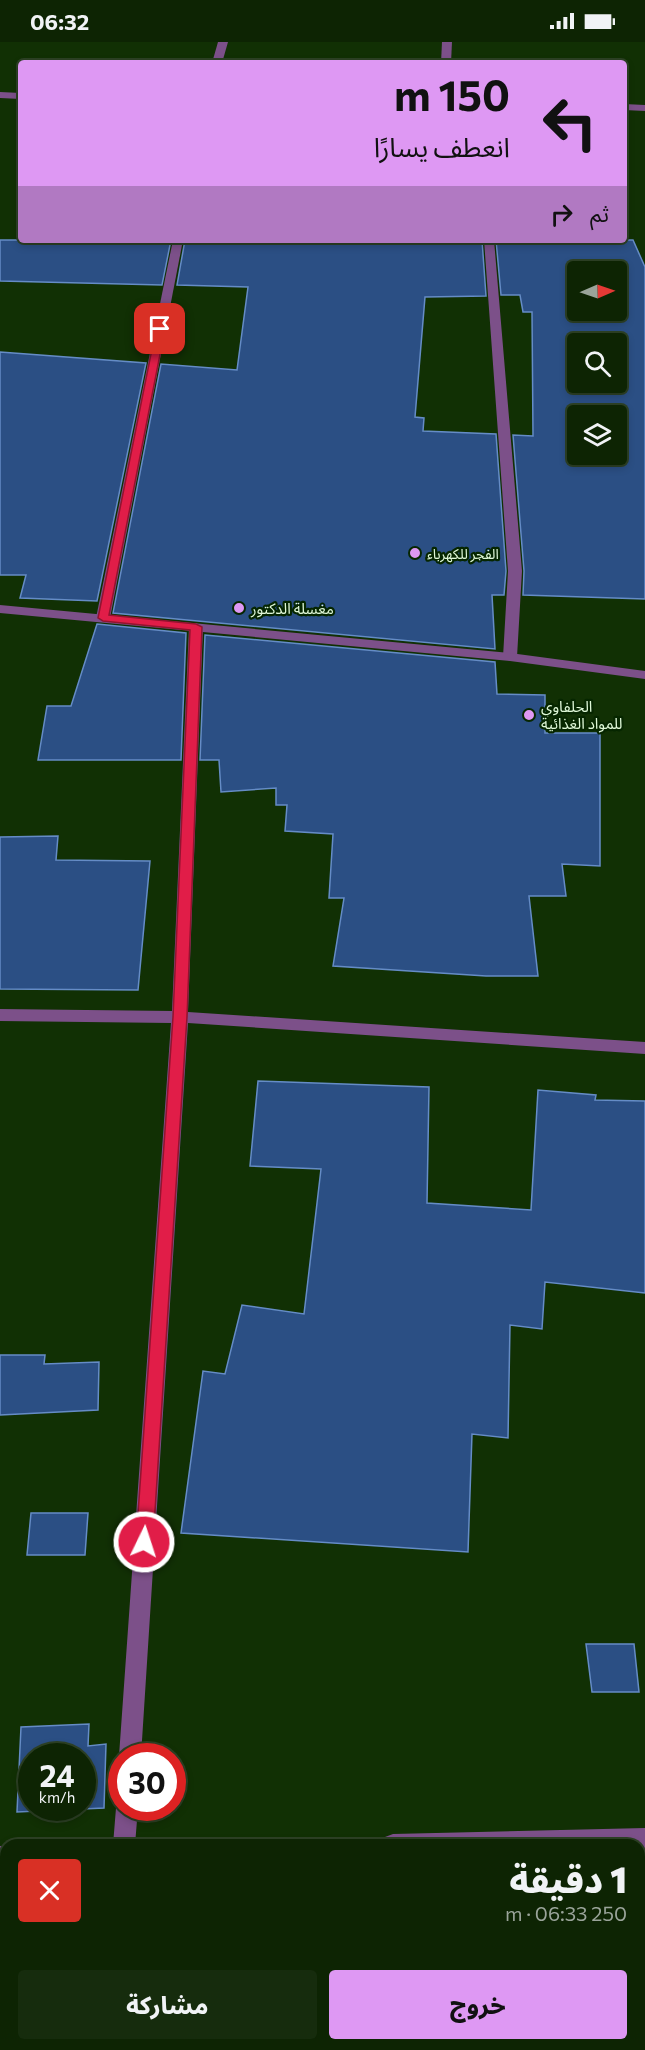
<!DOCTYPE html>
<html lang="ar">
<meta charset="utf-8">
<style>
:root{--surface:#0d2403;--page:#162c0d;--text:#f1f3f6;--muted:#9aa49a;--line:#2d4125;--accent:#de98f3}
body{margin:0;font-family:Commissioner,"Noto Sans Arabic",sans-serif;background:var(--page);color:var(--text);direction:rtl;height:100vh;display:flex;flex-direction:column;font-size:22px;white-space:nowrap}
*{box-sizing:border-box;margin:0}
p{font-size:20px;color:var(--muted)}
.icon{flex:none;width:33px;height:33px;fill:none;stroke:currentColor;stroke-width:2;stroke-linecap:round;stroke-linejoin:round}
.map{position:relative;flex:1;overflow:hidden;direction:ltr}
.panel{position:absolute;left:0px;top:1797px;width:645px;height:212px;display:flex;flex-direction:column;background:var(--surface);border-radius:18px 18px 0 0;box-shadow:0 3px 9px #0003,0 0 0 2px var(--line);direction:rtl}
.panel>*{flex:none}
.hud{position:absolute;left:18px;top:18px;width:609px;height:183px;border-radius:6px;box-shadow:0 3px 9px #0003,0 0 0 2px var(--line);direction:rtl;background:#de98f3;color:#111;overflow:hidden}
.needle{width:39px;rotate:88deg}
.controls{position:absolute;left:567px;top:219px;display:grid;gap:12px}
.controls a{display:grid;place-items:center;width:60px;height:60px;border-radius:6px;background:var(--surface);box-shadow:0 3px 9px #0003,0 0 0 2px var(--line);font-size:30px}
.speed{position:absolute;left:18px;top:1701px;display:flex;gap:12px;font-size:30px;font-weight:700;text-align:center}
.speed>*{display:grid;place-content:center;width:78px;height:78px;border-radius:50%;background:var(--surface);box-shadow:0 3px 9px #0003,0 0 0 2px var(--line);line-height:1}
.speed small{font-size:15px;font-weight:400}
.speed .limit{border:9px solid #d22;background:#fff;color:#111}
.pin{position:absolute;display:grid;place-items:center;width:51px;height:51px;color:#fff;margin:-26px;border-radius:12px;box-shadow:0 3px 9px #0006}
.me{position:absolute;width:66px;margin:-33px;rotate:4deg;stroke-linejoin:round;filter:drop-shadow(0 0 4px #0008)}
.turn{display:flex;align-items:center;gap:21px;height:126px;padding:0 18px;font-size:27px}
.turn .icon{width:78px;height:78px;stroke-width:2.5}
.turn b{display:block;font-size:42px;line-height:51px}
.then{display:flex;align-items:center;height:57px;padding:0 18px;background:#0003;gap:12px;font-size:22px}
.round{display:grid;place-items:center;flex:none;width:63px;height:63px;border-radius:6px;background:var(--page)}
.summary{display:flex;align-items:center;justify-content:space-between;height:102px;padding:0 18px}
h1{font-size:36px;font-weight:800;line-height:45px}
.primary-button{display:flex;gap:12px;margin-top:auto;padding:12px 18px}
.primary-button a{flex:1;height:69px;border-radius:6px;background:var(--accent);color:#111;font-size:24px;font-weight:800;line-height:69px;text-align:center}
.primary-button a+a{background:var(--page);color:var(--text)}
.status{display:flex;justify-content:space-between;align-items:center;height:42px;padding:0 30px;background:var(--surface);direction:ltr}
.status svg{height:16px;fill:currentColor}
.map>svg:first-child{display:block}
.building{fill:#2b4f84;stroke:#658cc6;stroke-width:1.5;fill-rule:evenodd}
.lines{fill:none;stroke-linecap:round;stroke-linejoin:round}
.minor{fill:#7c5089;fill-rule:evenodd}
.tertiary{fill:#7c5089;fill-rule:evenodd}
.route{fill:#e11d48;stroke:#92132f;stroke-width:1.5}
.poi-dot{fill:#de98f3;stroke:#062600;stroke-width:2}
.labels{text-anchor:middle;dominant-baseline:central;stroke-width:4.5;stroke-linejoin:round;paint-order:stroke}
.far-poi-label{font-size:14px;fill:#e0f8d8;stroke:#062600;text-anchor:start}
.poi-label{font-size:15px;fill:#e0f8d8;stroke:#062600;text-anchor:start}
</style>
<div class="status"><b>06:32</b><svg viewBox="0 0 49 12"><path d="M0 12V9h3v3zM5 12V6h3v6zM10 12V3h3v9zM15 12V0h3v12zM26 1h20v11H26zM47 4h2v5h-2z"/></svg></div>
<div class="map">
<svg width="645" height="2008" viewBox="0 0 645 2008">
<rect width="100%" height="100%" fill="#113004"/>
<g class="building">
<polygon points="0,198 171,198 162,243 0,239"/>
<polygon points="185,198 482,198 486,254 425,255 415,375 424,376 423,389 496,392 506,529 504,553 492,553 495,607 113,571 161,322 237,328 248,245 177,243"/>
<path d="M496 198H633L645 225V557L523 553 524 529 513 393 533 394 532 270H523L520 253H501ZM578 230H616V268H578ZM578 302H616V340H578ZM578 374H616V412H578Z"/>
<polygon points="0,310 146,321 97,559 20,556 26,533 0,533"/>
<polygon points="97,582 186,591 181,718 38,718 47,664 71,664"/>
<polygon points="205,593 495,620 497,652 545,653 545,691 600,691 600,824 562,822 566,854 529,854 538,934 486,934 333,924 344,856 329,856 333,792 285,789 287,763 276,763 276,746 221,750 219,718 200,718"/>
<polygon points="58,794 56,818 150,819 138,948 0,947 0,795"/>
<polygon points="258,1039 429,1045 427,1161 531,1168 538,1048 596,1053 595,1058 645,1059 645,1251 545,1240 542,1287 510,1283 508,1396 472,1392 468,1510 181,1491 203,1329 225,1332 242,1263 304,1272 321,1127 250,1124"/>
<polygon points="0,1313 45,1313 44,1322 99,1320 98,1368 0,1373"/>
<polygon points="31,1471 88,1471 85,1513 27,1513"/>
<polygon points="586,1602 634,1602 639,1650 592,1650"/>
<path d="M89 1682 88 1704 106 1702 104 1766 17 1770 21 1685ZM32 1714H82V1766H32Z"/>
</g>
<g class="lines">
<g class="minor">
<polygon points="218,0 228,0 222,21 212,21"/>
<polygon points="442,0 452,0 451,21 441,21"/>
<polygon points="0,50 21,51 21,57 0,56"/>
<polygon points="624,62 645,63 645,69 624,68"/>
<polygon points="173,198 183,198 110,576 103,580 96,576"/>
<polygon points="484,198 494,198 522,529 517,615 510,619 503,615 508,529"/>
<polygon points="196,581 203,585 188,970 645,1000 645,1012 188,981 141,1714 122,1714 122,1719 119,1714 171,981 0,979 0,967 172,969 189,585"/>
<polygon points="122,1757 122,1766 138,1766 135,1803 113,1803 116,1766"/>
<polygon points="645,1786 645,1808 639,1808 639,1803 382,1803 385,1795 393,1792"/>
<rect x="0" y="1804" width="6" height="22"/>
<rect x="96" y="2002" width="24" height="6"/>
<polygon points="550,2002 574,2002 575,2008 551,2008"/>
</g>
<polygon class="tertiary" points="0,563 510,611 645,629 645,637 510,619 0,571"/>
</g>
<polygon class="route" points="160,284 165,287 109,573 196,582 202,585 187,975 153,1500 150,1505 144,1507 139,1505 136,1500 173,975 190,588 103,579 98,576 156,287"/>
<g class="poi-dot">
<circle cx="415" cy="511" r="6"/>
<circle cx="239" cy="566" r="6"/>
<circle cx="529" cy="673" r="6"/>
</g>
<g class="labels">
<g class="far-poi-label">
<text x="427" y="511">الفجر للكهرباء</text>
</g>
<g class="poi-label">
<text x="251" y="566">مغسلة الدكتور</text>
<text x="541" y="664">الحلفاوي<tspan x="541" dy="17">للمواد الغذائية</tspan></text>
</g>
</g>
</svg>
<div class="controls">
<a><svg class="needle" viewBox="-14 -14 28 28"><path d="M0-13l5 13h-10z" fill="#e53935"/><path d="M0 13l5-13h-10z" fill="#9aa49a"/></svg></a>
<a><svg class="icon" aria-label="search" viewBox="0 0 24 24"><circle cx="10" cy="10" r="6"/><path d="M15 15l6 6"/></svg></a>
<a><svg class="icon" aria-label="layers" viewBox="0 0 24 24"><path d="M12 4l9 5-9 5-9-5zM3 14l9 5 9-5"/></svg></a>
</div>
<div class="speed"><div>24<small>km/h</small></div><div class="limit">30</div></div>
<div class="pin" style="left:160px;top:287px;background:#d93025"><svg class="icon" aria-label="arrive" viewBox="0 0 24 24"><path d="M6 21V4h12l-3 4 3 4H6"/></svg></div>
<svg class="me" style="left:144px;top:1500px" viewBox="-20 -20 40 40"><circle r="17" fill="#e11d48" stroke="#fff" stroke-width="3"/><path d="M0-11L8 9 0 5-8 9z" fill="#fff"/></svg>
<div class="hud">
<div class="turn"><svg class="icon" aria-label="left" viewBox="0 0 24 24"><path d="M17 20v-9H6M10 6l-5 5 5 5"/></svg><div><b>150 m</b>انعطف يسارًا</div></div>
<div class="then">ثم<svg class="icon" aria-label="right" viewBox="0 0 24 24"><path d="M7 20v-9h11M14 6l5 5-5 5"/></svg></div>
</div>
<section class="panel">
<div class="summary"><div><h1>1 دقيقة</h1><p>250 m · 06:33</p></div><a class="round" style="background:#d93025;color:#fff"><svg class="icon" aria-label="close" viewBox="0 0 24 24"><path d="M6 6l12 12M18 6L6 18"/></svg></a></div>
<div class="primary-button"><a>خروج</a><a>مشاركة</a></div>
</section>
</div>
